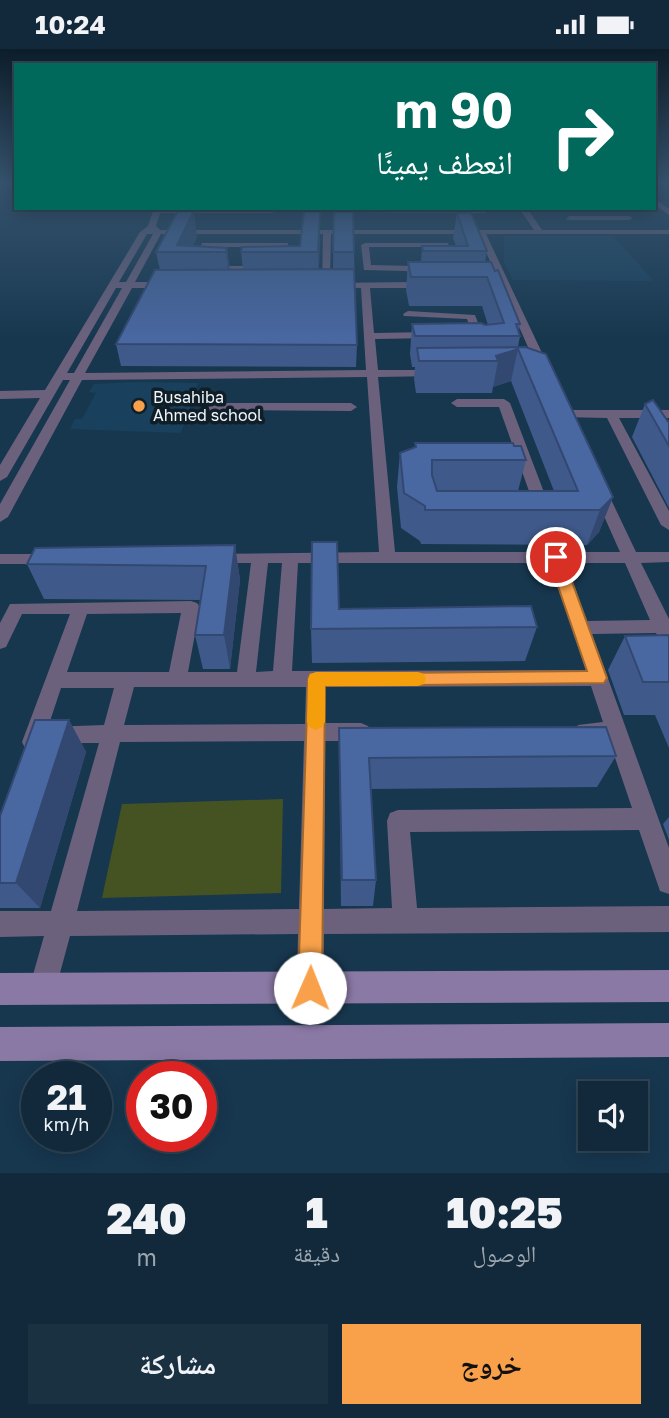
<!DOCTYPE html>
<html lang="ar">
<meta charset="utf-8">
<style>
:root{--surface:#11293b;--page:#1a3142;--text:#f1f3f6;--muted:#9ca6af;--line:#304555;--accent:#f8a14a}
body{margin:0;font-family:"Golos Text","Noto Naskh Arabic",sans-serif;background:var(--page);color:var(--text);direction:rtl;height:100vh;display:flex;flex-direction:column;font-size:26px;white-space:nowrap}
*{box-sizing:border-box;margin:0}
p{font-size:23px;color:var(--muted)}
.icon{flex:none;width:38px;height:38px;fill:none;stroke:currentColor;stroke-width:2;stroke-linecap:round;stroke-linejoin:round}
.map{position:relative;height:1124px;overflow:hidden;direction:ltr}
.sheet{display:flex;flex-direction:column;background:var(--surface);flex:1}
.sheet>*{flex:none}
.guide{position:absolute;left:14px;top:14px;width:642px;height:147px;border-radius:0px;box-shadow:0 4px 18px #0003,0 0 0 2px var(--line);direction:rtl;background:#00695c;color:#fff;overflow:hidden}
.controls{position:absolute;left:578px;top:1032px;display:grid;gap:14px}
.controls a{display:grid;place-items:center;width:70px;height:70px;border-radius:0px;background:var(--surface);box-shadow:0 4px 18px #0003,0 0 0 2px var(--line);font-size:35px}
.speed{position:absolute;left:21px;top:1012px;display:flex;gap:14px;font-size:35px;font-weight:700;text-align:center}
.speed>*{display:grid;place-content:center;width:91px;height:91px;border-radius:50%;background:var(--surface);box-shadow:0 4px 18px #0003,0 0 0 2px var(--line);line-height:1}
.speed small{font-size:18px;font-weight:400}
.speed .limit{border:10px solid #d22;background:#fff;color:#111}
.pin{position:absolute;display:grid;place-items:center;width:60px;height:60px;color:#fff;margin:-30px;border:4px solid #fff;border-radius:50%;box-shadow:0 2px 7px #0007}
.me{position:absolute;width:77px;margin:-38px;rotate:1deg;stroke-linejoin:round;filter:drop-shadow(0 0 5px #0008)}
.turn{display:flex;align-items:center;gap:24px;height:147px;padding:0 28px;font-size:32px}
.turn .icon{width:91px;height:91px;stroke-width:2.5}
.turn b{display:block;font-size:49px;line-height:60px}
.eta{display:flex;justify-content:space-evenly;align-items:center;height:119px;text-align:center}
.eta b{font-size:42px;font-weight:800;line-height:49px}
.button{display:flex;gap:14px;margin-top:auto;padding:14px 28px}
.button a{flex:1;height:80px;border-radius:0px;background:var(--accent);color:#111;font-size:28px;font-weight:800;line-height:80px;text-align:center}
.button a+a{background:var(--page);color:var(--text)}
.status{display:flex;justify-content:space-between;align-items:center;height:49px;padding:0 35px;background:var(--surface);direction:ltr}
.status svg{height:19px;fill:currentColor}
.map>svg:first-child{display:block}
.built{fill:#19415d}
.green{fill:#455222}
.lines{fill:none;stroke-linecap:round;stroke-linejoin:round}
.street{fill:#6c617d;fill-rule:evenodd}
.secondary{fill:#8b79a5;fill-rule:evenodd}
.wall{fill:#3f598a}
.shaded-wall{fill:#334871}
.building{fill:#4967a1;stroke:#334871;stroke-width:2}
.route{fill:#f8a14a;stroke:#a16930;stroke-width:2}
.slow{fill:#f59e0b}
.poi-dot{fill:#f8a14a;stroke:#101e28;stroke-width:2.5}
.labels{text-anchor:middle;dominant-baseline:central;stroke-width:7;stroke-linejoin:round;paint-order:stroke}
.far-poi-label{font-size:16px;fill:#eff6fc;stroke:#101e28;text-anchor:start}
</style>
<div class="status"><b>10:24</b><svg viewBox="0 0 49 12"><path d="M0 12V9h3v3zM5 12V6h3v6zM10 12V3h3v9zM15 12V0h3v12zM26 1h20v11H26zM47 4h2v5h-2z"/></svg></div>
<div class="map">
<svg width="669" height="1124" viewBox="0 0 669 1124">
<rect width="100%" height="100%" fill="#17374f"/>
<g class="built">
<polygon points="504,187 613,187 654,232 513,231 504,213"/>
<polygon points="135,333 198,334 181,384 70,380 75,370 82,370 96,344 89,343 94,335"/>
</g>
<polygon class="green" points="283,750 281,844 102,849 122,755"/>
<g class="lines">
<g class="street">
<polygon points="654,149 669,160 669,166 654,155"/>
<path d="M154 159 272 160 276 162 272 164H160L156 177 160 181H534L519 159H527L542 181H669V185H486L551 323 545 326 539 323 478 185H331L330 234 410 233 407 222 364 221 361 196 365 194H448L457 219 450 221 442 198H369L371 216 414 217 419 233 435 236 430 239H370L374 284 432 283 437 286 432 289 375 290 378 321H437L443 324 437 327 378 328 395 503H620L591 438 598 434 605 438 636 503H669V513L641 514 669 570V599L663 597 656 584 592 585 669 799V845L660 842 639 781 410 783 417 859 669 857V883L324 885 323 939 320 949 310 952 300 949 297 939 298 885 70 887 53 950 43 954 33 950 29 940 44 887 0 888V862H51L99 694H53L44 688 39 699 32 702 25 699 22 693 70 565H22L6 598 0 600V574L10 555 191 552 197 554 200 558 188 623H237L251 514H214L208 513 206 509 208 505 379 503 367 328 82 331 8 468 0 473V455L70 331H63L7 428 0 432V416L40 349 0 350V342L45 341 140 183 148 177ZM147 185H153L126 233H119ZM161 185H323L322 238 361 239 366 321 85 324 132 239H171L176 236 171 233H135ZM116 239H122L74 324H67ZM268 514H282L273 622 256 623ZM298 514H550L586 621 292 622ZM566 514H625L650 571 587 572ZM181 564 169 623H67L87 565ZM591 637 603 673 578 676 575 682 578 688 609 691 632 759 398 761 390 764 387 772 392 859 324 860 325 692H361L368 689 371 683 368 677 361 674H325L326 638ZM134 638H306L305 675 124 676ZM61 639H114L104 676 48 678ZM304 692 299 860 77 862 120 693Z"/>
<polygon points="337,159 485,160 489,162 485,164 339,163 335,161"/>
<polygon points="569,167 629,167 633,169 629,171 566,171"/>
<path d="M202 194H288L285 220 281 223H243L238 238H232L234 223H195L191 220ZM208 198H280L277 217H201Z"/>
<polygon points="408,262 475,266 486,295 477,297 467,270 404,267 403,265"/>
<polygon points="504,350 510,354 550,459 548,462 539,464 532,459 534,456 499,358 457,358 451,354 457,350"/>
<polygon points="214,354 351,354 357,358 351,362 210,361 208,358"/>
<polygon points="565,361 669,361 669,369 619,369 669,462 669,481 661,476 607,369 561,368 559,365"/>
<polygon points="0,505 53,505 61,510 53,515 0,515"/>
</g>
<g class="secondary">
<polygon points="669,921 669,953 0,956 0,924"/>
<polygon points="669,974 669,1008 0,1012 0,978"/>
</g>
</g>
<g class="wall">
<polygon points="334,163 354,203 357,296 356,318 121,317 116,295 160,221 156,203 197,188 193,197 227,199 230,221 243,221 241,203 300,197 320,188 319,221 333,220"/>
<polygon points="457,164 487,202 485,213 495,222 520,275 519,282 520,287 518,298 613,448 599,483 587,496 421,495 420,492 401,479 397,438 400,404 415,398 415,394 514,397 526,411 518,442 554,442 511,332 493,338 492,344 416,344 414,330 415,318 412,318 410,305 412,275 488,276 482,257 409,257 406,241 408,213 421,213 422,197 456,197 453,189"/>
<polygon points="645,355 669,374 669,459 632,388"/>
<polygon points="235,496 240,531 230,620 203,620 195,586 200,551 44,550 27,515"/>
<polygon points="339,560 537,578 525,612 312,614 311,580"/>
<polygon points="669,586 669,699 655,666 624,666 608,621 625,587"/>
<polygon points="69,671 86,703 40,859 0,859 0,767"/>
<polygon points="339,679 616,707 597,738 371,740 376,831 373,857 341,857"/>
<polygon points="669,768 669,791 663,775"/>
</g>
<g class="shaded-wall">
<polygon points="194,162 197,188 190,203 177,196"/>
<polygon points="320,163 320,188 318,230 318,203"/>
<polygon points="227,199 230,226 229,230 226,203"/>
<polygon points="518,300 511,332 493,338 498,312 496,307"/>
<polygon points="613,448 599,483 587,496 600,461"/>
<polygon points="235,496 240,531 230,620 224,586"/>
<polygon points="69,671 86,703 40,859 16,834"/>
</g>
<g class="building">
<polygon points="178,162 194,162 177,196 227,199 226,203 156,203"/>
<polygon points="304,163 320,163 318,203 241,203 242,198 300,197"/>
<polygon points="334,163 353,163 354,203 333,203"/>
<polygon points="457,164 471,164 487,202 423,202 422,197 468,197"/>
<polygon points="408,213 491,213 495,222 498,221 520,275 516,275 520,287 415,287 412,275 481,274 485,276 504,274 487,228 411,228"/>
<polygon points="354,220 357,296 116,295 155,221"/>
<polygon points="525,298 546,305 613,448 600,461 425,461 425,457 404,444 400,404 416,398 415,394 513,394 514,397 521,397 526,411 432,411 432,426 437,442 578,442 518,300 496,307 498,312 419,312 417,299"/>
<polygon points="653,351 669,374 669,397 645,355"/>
<polygon points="312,493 337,493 339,560 531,557 537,578 311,580"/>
<polygon points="235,496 224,586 195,586 206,517 27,515 35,499"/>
<polygon points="669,586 669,633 643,633 625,587"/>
<polygon points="35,671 69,671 16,834 0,834 0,767"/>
<polygon points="606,678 616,707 369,709 376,831 342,831 339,679"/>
</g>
<linearGradient id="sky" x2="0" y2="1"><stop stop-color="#0d1e2b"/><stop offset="0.46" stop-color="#36536e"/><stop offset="1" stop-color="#36536e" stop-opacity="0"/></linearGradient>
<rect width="669" height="290" fill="url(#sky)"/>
<polygon class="route" points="556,503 563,508 607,629 604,634 325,637 322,939 319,948 310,951 301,948 298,939 308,630 310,625 587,622 548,508"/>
<polygon class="slow" points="316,623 418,623 424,625 426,630 424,635 418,637 325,637 325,673 322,678 316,681 309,678 307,673 308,630 310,625"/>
<circle class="poi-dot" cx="139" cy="357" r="7"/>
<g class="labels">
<g class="far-poi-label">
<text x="153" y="348">Busahiba<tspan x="153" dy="18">Ahmed school</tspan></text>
</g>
</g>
</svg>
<div class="controls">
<a><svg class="icon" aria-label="sound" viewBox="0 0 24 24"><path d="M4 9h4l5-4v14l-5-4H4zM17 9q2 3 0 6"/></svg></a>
</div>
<div class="speed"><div>21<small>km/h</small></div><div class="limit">30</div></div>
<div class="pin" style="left:556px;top:508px;background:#d93025"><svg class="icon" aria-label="arrive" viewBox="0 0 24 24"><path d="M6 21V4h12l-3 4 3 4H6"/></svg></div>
<svg class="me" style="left:310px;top:939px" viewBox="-20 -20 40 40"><circle r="19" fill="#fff"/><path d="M0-13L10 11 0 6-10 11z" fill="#f8a14a"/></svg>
<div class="guide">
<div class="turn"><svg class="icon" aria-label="right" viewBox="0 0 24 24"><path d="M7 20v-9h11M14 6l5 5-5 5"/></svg><div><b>90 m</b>انعطف يمينًا</div></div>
</div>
</div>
<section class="sheet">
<div class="eta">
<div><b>10:25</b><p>الوصول</p></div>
<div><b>1</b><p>دقيقة</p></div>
<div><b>240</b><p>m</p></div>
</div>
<div class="button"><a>خروج</a><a>مشاركة</a></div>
</section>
